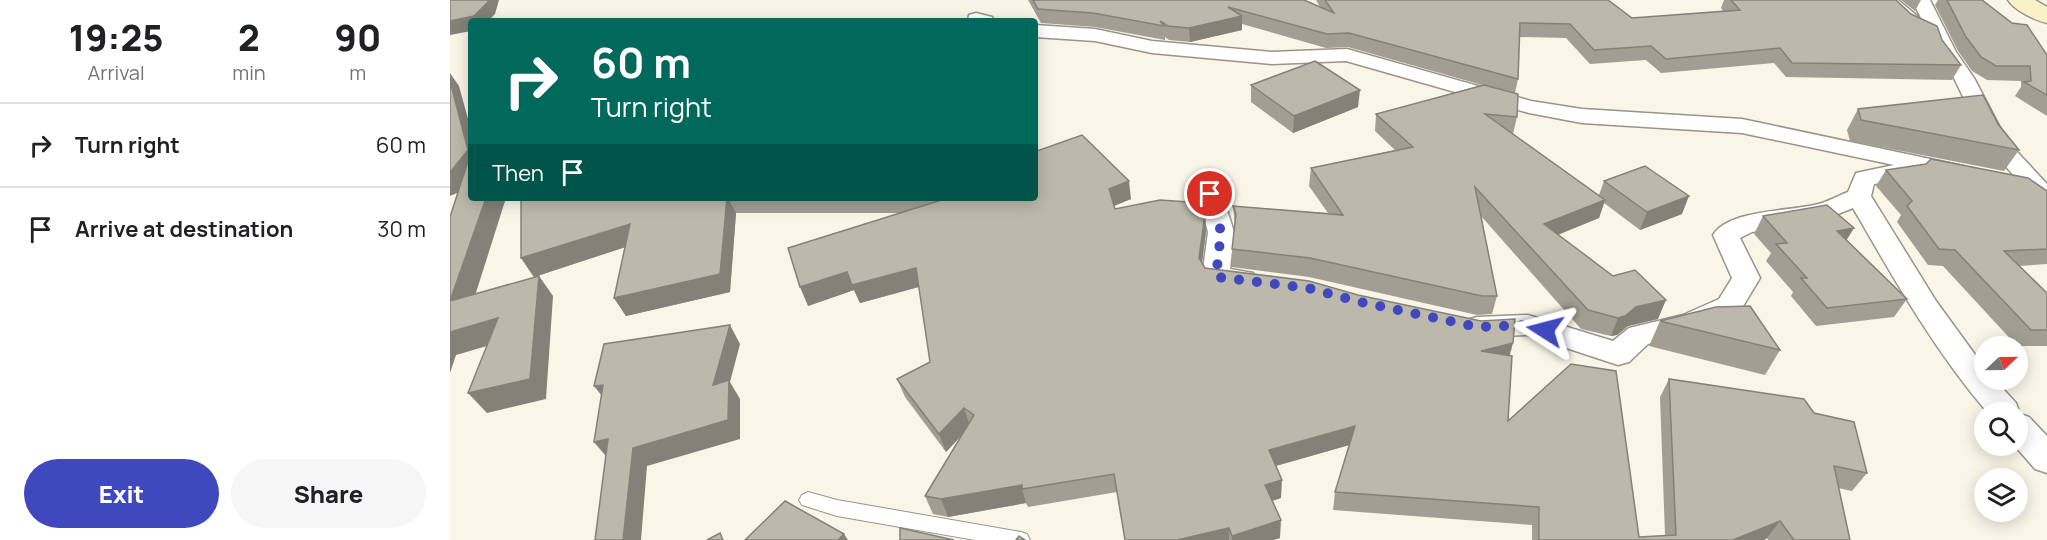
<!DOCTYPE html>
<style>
:root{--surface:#fff;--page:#f6f6f6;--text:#202124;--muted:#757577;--line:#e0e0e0;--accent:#3f48bc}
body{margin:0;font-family:Manrope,sans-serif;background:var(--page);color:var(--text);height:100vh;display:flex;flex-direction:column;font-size:22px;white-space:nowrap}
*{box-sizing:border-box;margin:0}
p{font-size:20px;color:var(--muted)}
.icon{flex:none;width:33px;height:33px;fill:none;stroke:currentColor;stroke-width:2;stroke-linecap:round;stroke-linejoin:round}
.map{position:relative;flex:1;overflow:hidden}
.side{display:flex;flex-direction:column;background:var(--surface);width:450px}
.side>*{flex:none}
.top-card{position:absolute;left:18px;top:18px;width:570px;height:183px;border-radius:6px;box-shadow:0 3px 15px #0003;background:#00695c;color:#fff;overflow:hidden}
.needle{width:39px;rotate:68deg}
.controls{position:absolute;left:1524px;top:336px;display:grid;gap:12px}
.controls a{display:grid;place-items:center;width:54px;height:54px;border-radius:50%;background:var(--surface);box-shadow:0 3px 15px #0003;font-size:30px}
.pin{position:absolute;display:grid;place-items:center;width:51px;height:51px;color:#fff;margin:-26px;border:3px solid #fff;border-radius:50%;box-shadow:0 2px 6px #0007}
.me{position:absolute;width:66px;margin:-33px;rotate:279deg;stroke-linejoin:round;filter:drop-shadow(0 0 4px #0008)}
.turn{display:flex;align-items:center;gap:21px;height:126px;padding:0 24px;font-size:27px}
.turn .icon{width:78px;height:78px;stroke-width:2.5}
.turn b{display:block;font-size:42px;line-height:51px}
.then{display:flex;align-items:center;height:57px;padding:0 24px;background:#0003;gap:12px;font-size:22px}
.eta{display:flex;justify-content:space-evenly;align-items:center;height:102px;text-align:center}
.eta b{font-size:36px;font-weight:800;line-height:42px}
.cta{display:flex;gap:12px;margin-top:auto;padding:12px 24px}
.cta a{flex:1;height:69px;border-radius:36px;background:var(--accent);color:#fff;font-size:24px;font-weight:800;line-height:69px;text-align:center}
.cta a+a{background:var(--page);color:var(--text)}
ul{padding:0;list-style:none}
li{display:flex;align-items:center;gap:18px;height:84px;padding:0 24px;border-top:2px solid var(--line)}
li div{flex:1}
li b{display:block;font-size:22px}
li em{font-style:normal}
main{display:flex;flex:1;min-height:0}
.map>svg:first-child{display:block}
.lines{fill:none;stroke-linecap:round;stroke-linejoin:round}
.lane-casing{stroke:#989488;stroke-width:2}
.street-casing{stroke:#989488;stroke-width:3}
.secondary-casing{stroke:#989488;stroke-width:3}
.lane{fill:#fff;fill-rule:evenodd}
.street{fill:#fff;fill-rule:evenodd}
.secondary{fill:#fbf1c8;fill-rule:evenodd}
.wall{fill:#a29e93}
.shaded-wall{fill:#848178}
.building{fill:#bcb8ab;stroke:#848178;stroke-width:1.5}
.route{stroke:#3f48bc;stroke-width:10;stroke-dasharray:0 18}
</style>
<main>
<section class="side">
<div class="eta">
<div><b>19:25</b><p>Arrival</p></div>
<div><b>2</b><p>min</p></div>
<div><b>90</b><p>m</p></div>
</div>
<ul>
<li><svg class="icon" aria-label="right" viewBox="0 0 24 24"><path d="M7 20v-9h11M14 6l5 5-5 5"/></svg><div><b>Turn right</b></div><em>60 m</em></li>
<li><svg class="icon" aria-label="arrive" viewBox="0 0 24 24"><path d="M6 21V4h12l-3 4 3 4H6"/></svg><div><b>Arrive at destination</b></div><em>30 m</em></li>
</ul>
<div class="cta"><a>Exit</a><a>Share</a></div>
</section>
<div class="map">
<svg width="1597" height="540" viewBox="0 0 1597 540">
<rect width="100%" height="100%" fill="#f9f6e8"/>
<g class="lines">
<g class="lane-casing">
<polygon id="lane" points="358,492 387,500 571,532 577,534 580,540 525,540 387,516 352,505 349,500 352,495"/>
</g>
<g class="street-casing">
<g id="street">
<polygon points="1429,0 1448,0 1472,20 1462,0 1480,0 1506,52 1524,78 1557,141 1597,184 1597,205 1588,203 1536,144 1504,78 1486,53 1481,38 1455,26"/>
<polygon points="526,13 542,17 544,21 518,21 519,15"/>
<path d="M585 25 645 29 702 41 822 52 897 49 1081 101 1132 109 1292 119 1513 166 1517 171 1513 176 1505 178 1469 170 1466 177 1424 184 1421 196 1486 301 1534 367V380H1545L1566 403 1570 414 1579 417 1597 436V473L1585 469 1565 446H1568V412H1537C1484 350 1444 279 1403 208L1378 218 1302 232 1290 238 1310 278 1289 313 1250 331 1198 344 1179 362 1168 365 1077 335 1027 337 1017 334 1013 327 1017 320 1027 317 1078 315 1163 341 1179 328 1233 315 1269 299 1282 278 1263 235C1280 208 1344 212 1372 203 1381 200 1390 195 1398 192L1406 173 1444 165 1292 133 1132 123 1079 113 896 61 822 64 702 53 645 41 585 37Z"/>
<path d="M760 187 769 189 772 194 784 232 780 269 803 273 807 280 803 287C788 291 771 288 756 284L752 277 758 232 748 194 751 189Z"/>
</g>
</g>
<g class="secondary-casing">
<path id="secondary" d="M1558 0H1585L1597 7V23C1585 20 1565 11 1558 0Z"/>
</g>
<use href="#lane" class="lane"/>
<use href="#street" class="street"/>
<use href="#secondary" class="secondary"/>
</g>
<g class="wall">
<polygon points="578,0 854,0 870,7 866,0 1158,0 1182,18 1273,11 1271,8 1274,0 1446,0 1461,14 1492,40 1511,65 1502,80 1336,77 1324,63 1211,73 1196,60 1140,64 1116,38 1069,37 1068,79 1065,93 1067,117 1063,134 1149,195 1154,181 1232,214 1190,230 1154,203 1149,218 1108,235 1208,319 1178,326 1167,335 1161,336 1131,329 1031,216 1047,296 1042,314 1027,315 859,277 782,267 782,249 785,227 783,206 878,213 859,186 861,168 945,150 925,131 926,114 1032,85 898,47 876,48 792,24 792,30 740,42 719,40 715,37 715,40 645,27 591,23"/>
<polygon points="1451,0 1471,0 1465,11"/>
<polygon points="1488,0 1532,0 1597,55 1597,116 1565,96 1571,87 1571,81 1537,80 1522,71 1508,51 1485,5"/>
<polygon points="801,85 908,107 843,133 801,102"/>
<polygon points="1408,109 1548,124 1569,150 1554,171 1400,141 1397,130"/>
<polygon points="587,151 681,199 664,206 665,209 755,214 756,232 752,263 755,268 1060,355 1058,421 1189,537 1215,535 1210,397 1219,379 1364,413 1417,473 1402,491 1388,488 1400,540 1318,540 1317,538 1314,540 1082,540 1082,525 883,510 885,492 899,445 826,466 831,498 822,501 830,538 823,540 675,540 667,492 578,507 576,503 498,517 483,514 475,496 512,435 496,452 455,397 447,379 480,362 469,287 410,303 404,290 358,306 449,213 286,213 280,292 176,316 164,298 175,247 84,277 71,258 71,198 585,198"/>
<polygon points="1436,170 1597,191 1597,264 1569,266 1597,293 1597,346 1567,346 1493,266 1478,265 1447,222 1451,215 1426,186"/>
<polygon points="1313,216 1397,240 1457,299 1444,317 1366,326 1341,296 1343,292 1316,261 1321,253 1304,234"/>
<polygon points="1210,321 1330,350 1315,375 1199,346"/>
</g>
<g class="shaded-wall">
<polygon points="38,0 49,0 45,14 38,21 21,21 21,31 0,35 0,21"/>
<polygon points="792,16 792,30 740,42 739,28"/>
<polygon points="0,73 9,86 21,130 21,183 16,189 0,196"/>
<polygon points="910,90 908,107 843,133 844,116"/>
<polygon points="679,181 681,199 661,207 659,189"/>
<polygon points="1239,196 1232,214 1190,230 1197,212"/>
<polygon points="36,198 56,198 17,321 0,301"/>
<polygon points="277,198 278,198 286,213 280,292 176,316 164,298"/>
<polygon points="1155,200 1149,218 1089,242 1094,224"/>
<polygon points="755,214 756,232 750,277 749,258"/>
<polygon points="180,224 191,242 84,277 71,258"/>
<polygon points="1404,228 1393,246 1387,231"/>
<polygon points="466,268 472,286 410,303 404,290 358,306 350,287 397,272"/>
<polygon points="89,276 103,296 96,399 37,413 18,393"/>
<polygon points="1216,300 1208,319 1178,326 1167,335 1161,336 1168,318 1186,307"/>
<polygon points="48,318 64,338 6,355 0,373 0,332"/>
<polygon points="280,325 290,344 280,382 290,399 290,439 197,466 191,540 173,540 183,448 263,385"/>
<polygon points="1063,343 1058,362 1031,351"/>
<polygon points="153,385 159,405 144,386"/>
<polygon points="514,408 520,426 496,452 489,434"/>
<polygon points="905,426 903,444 818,468 819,450"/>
<polygon points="158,439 160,461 144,442"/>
<polygon points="832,480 831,498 815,503 815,485"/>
<polygon points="572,485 572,489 576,503 498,517 491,499"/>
<polygon points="831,520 830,538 823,540 782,540 782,536"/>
<polygon points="1330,521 1317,538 1314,540 1283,540"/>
<polygon points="779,528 779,540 727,540"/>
<polygon points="394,534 398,540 388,540"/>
</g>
<g class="building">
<polygon points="0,0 38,0 38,2 24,16 0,21"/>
<polygon points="583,0 854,0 884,13 875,0 1158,0 1182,18 1290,10 1281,0 1446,0 1461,14 1487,26 1492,40 1511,65 1342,63 1330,48 1216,59 1201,46 1144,50 1120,24 1070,23 1068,79 899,33 877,34 778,7 792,16 739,28 718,26 710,21 714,26 643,13 588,9"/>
<polygon points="1497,0 1532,0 1562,23 1577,25 1597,55 1597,95 1574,82 1581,81 1580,66 1546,66 1531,57 1516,37"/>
<polygon points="865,61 910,90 844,116 801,85"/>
<polygon points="0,81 18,150 2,170 0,171"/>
<polygon points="1034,85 1068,94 1067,117 1035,114 1155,200 1094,224 1163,276 1185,270 1216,300 1186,307 1175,316 1168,318 1138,310 1025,187 1047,296 1032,296 860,258 782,249 786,214 783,206 893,215 861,168 963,147 926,114"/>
<polygon points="1533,95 1548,124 1569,150 1411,120 1408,109"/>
<polygon points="632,135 679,181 659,189 665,209 710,200 752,203 755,214 749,258 755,268 859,281 908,295 1031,321 1065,319 1063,343 1031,351 1062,356 1058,421 1121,364 1166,371 1189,537 1226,535 1219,379 1354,399 1364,413 1404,422 1417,473 1384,466 1400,540 1344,540 1330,521 1283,540 1089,540 1089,507 885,492 905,426 819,450 832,480 815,485 831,520 782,536 779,528 727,540 675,540 664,474 572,489 572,485 491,499 475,496 524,415 514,408 489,434 447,379 480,362 466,268 402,285 397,272 350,287 338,248 498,198 585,198 585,149 587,151"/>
<polygon points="21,152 21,198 36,198 0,301 89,276 80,379 18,393 48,318 0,332 0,217"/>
<polygon points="1481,159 1578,178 1597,191 1597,249 1554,251 1597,293 1597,330 1581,330 1505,250 1489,249 1457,206 1462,201 1436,170 1476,164"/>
<polygon points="1195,166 1239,196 1197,212 1154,181"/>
<polygon points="71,198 277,198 270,274 164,298 180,224 71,258"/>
<polygon points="1377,205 1404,228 1387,231 1457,299 1377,308 1351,278 1357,278 1326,244 1337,243 1313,216"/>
<polygon points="1300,306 1330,350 1210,321 1266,307"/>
<polygon points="280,325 263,385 279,380 278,420 183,448 173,540 145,540 158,439 144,442 153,385 144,386 154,344"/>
<polygon points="335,501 394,534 388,540 295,540"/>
<polygon points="450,528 504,540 450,540"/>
<polygon points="270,533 273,540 257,540"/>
<polygon points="569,536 575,540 566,540"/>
</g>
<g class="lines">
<polyline class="route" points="760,194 771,232 766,277 858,288 906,301 1027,327 1078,325 1095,330"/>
</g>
</svg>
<div class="controls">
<a><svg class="needle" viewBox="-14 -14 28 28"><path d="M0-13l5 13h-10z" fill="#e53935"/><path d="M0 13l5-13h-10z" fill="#757577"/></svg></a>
<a><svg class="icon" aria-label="search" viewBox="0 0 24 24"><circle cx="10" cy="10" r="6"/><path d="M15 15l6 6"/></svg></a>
<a><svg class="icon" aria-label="layers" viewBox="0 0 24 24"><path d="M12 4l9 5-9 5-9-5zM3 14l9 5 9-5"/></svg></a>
</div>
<div class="pin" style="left:760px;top:194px;background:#d93025"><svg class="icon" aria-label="arrive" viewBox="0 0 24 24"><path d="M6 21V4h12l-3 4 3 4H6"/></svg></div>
<svg class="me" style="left:1095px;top:330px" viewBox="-20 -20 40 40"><path d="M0-17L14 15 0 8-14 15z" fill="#3f48bc" stroke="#fff" stroke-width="4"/></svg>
<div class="top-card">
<div class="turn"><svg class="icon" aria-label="right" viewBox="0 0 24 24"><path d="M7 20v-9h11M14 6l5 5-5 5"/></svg><div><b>60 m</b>Turn right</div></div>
<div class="then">Then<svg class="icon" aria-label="arrive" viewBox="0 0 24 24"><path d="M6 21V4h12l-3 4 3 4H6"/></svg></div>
</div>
</div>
</main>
